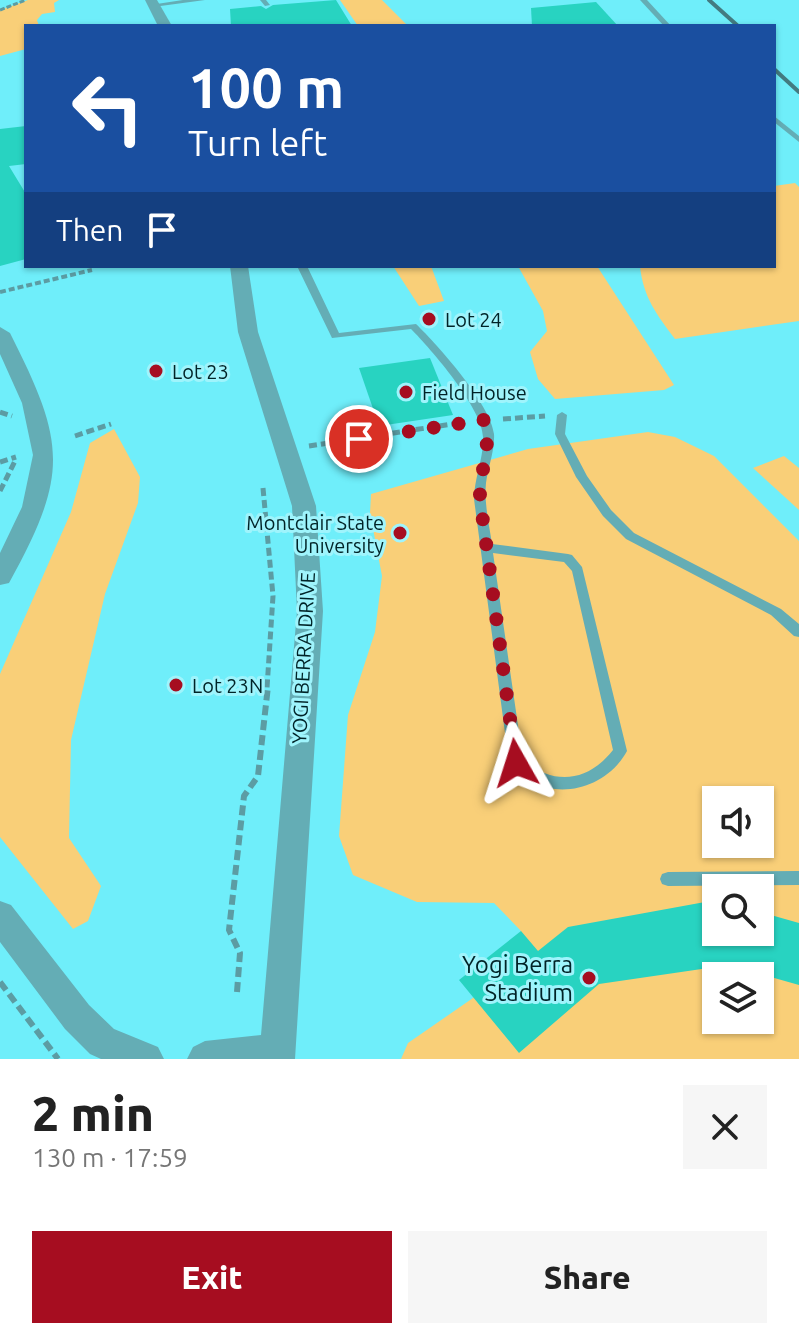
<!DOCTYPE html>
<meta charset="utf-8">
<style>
:root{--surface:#fff;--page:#f6f6f6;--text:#222;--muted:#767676;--accent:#a60d20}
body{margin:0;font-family:Ubuntu,sans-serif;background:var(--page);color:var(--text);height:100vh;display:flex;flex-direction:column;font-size:30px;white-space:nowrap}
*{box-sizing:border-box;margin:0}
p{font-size:26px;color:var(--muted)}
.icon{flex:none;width:44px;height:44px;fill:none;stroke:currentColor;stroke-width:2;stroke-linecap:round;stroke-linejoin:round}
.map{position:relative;height:1059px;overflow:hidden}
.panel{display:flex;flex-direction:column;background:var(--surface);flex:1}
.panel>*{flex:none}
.hud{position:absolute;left:24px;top:24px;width:752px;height:244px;border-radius:0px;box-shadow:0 2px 6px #0004;background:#1a4fa0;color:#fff;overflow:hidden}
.fabs{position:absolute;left:702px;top:786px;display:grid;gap:16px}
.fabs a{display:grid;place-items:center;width:72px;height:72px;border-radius:0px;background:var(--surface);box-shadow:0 2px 6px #0004;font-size:40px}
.pin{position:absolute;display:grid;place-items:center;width:68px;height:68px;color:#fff;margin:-34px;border:4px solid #fff;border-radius:50%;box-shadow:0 2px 8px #0007}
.me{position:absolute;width:88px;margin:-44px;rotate:354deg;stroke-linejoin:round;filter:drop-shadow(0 0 6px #0008)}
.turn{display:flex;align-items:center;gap:28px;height:168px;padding:0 32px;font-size:36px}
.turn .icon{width:104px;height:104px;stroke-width:2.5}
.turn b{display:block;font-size:56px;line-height:68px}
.then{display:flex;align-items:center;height:76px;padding:0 32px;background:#0003;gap:16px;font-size:30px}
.round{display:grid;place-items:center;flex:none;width:84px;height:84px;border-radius:0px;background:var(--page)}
.summary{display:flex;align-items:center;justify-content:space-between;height:136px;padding:0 32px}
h1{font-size:48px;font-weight:800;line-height:60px}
.action{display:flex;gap:16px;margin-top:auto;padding:16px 32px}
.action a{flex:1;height:92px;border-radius:0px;background:var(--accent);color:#fff;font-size:32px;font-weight:800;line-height:92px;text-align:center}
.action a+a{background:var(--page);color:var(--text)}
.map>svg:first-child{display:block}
.built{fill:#6feefa;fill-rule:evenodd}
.green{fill:#f9cf78;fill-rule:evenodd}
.building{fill:#28d3c1}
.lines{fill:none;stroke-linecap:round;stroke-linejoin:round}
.path-far3{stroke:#5c9ca3;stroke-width:3;stroke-dasharray:5 2;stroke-linecap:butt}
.path-far2{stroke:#5c9ca3;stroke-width:4;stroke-dasharray:6 3;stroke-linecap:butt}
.path-far1{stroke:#5c9ca3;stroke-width:5;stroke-dasharray:8 4;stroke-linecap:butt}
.path{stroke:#5c9ca3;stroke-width:6;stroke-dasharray:10 5;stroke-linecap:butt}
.service{fill:#64adb5;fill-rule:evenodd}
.minor{fill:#64adb5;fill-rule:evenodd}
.rail{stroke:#437b81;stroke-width:4}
.route{stroke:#a60d20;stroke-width:14;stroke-dasharray:0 25.2}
.poi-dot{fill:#a60d20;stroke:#9ff4fc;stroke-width:3}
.labels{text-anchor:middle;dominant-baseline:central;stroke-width:6;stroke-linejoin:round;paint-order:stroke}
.poi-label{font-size:20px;fill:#002327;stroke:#9ff4fc;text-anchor:start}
.street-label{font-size:20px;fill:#002327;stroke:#9ff4fc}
.near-poi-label{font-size:24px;fill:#002327;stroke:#9ff4fc;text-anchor:end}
</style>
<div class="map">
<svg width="799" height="1059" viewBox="0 0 799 1059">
<rect width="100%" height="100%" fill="#9ff4fc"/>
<path class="built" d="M0 0H799V1059H0ZM26 26H774V266H26ZM716 800H760V844H716ZM716 888H760V932H716ZM716 976H760V1020H716Z"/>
<g class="green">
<polygon points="28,0 59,0 54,3 55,12 42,14 37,20 39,26 26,26 26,49 0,56 0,10"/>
<polygon points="340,0 382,0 408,26 358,26"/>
<path d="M795 183 799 187V321L675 339C657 315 643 297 640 266H774V186Z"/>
<polygon points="393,266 431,266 444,301 419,306"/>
<polygon points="518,266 597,266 674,385 664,390 555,399 538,379 530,352 547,331 543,311"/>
<polygon points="114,429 140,477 138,503 105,594 71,740 69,838 101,886 88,921 73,929 0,837 0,674 71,512 90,443"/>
<path d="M648 432 675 437 714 456 799 541V1059H401L408 1043 473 998 521 931 494 903 417 902 353 875 339 836 348 715 375 632 382 576 370 513 371 494 528 449ZM716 800H760V844H716ZM716 888H760V932H716ZM716 976H760V1020H716Z"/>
<polygon points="784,456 799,468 799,510 753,468"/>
</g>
<g class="building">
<polygon points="336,0 352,26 231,26 230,9 261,6 266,9 273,5"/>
<polygon points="596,2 618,26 532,26 531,8"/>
<polygon points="26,126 26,164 9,166 26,194 26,259 0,266 0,129"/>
<polygon points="430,358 453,415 379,426 359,368"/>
<polygon points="716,900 716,932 760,932 760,912 799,923 799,985 729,965 599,984 519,1053 459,980 521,931 538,951 568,927"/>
</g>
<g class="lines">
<polyline class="path-far3" points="0,10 26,0"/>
<polyline class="path-far2" points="0,292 92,270"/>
<g class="path-far1">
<polyline points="0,412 12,416"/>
<polyline points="503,419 545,416"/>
<polyline points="75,436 111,424"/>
<polyline points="309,446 465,422"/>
<polyline points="0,462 16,457"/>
<polyline points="263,488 273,596 267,688"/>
<polyline points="0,491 15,461"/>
</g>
<g class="path">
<polyline points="0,982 58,1059"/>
<polyline points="237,992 240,953 229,930 244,796 258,776 268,686"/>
</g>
<g class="service">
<polygon points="183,0 205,0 153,7 150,5"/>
<polygon points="260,0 266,0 270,5 265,6"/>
<polygon points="640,0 647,0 671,26 664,26"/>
<polygon points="774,116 799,136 799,142 774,122"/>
<path d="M297 266H307L339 333 416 324C438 345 491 405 494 434 495 450 488 467 486 483 484 503 489 524 492 544L568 554 572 555 582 567 627 751C609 784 568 799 533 783 523 778 515 772 509 763L474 499C474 478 484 458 483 437 483 409 431 349 411 329L332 338ZM493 553 564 562 572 571 613 750C588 782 554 786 523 760Z"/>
<polygon points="562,412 567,415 565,434 587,476 611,510 634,533 781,609 799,624 799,637 794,636 771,615 626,539 603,516 576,477 555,434 557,415"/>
<polygon points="799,871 799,885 668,886 662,884 660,879 662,874 668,872"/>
</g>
<g class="minor">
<polygon points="145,0 157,0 172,26 158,26"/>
<polygon points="230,266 248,266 258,332 316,506 323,611 295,1059 187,1059 193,1047 205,1041 261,1035 297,611 292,506 238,332"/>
<path d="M0 327 10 333C65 442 70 473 9 583L0 585V553L22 507 33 455 22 403 0 354Z"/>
<polygon points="0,901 11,905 89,1005 114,1029 158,1047 164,1059 101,1059 90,1054 65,1029 0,942"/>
</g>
<g class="rail">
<polyline points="709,0 738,26"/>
<polyline points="774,69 799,92"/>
</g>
</g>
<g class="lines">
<path class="route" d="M359 439 484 420C493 442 479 473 480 499L516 763"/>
</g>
<g class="poi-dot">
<circle cx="429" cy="319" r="8"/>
<circle cx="156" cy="371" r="8"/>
<circle cx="406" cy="392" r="8"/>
<circle cx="400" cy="533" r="8"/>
<circle cx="176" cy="685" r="8"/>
<circle cx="589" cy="978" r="8"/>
</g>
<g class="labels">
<g class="poi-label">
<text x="445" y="319">Lot 24</text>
<text x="172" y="371">Lot 23</text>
<text x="422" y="392">Field House</text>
<text x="384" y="522" text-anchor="end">Montclair State<tspan x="384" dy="23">University</tspan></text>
<text x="192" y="685">Lot 23N</text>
</g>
<g class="street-label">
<text transform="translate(303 658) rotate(-87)">YOGI BERRA DRIVE</text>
</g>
<g class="near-poi-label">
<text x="573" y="964">Yogi Berra<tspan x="573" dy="28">Stadium</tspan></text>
</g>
</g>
</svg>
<div class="fabs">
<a><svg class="icon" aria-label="sound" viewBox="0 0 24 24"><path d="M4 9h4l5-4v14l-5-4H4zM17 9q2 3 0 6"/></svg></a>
<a><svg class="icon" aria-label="search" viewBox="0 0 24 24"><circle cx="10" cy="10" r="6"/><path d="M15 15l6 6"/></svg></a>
<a><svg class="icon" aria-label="layers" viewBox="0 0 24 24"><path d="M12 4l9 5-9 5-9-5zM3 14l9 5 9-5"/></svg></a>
</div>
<div class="pin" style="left:359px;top:439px;background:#d93025"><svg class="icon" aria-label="arrive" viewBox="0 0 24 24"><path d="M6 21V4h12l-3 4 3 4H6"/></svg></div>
<svg class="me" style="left:516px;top:763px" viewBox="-20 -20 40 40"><path d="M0-17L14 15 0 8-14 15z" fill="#a60d20" stroke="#fff" stroke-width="4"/></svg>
<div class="hud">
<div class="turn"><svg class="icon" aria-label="left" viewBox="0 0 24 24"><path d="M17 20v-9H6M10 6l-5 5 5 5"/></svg><div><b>100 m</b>Turn left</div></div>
<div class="then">Then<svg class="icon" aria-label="arrive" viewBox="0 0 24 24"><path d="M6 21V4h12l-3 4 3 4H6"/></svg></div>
</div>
</div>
<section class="panel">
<div class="summary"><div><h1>2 min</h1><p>130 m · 17:59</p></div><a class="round"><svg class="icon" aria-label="close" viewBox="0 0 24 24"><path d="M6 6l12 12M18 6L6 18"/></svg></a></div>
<div class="action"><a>Exit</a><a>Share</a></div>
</section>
